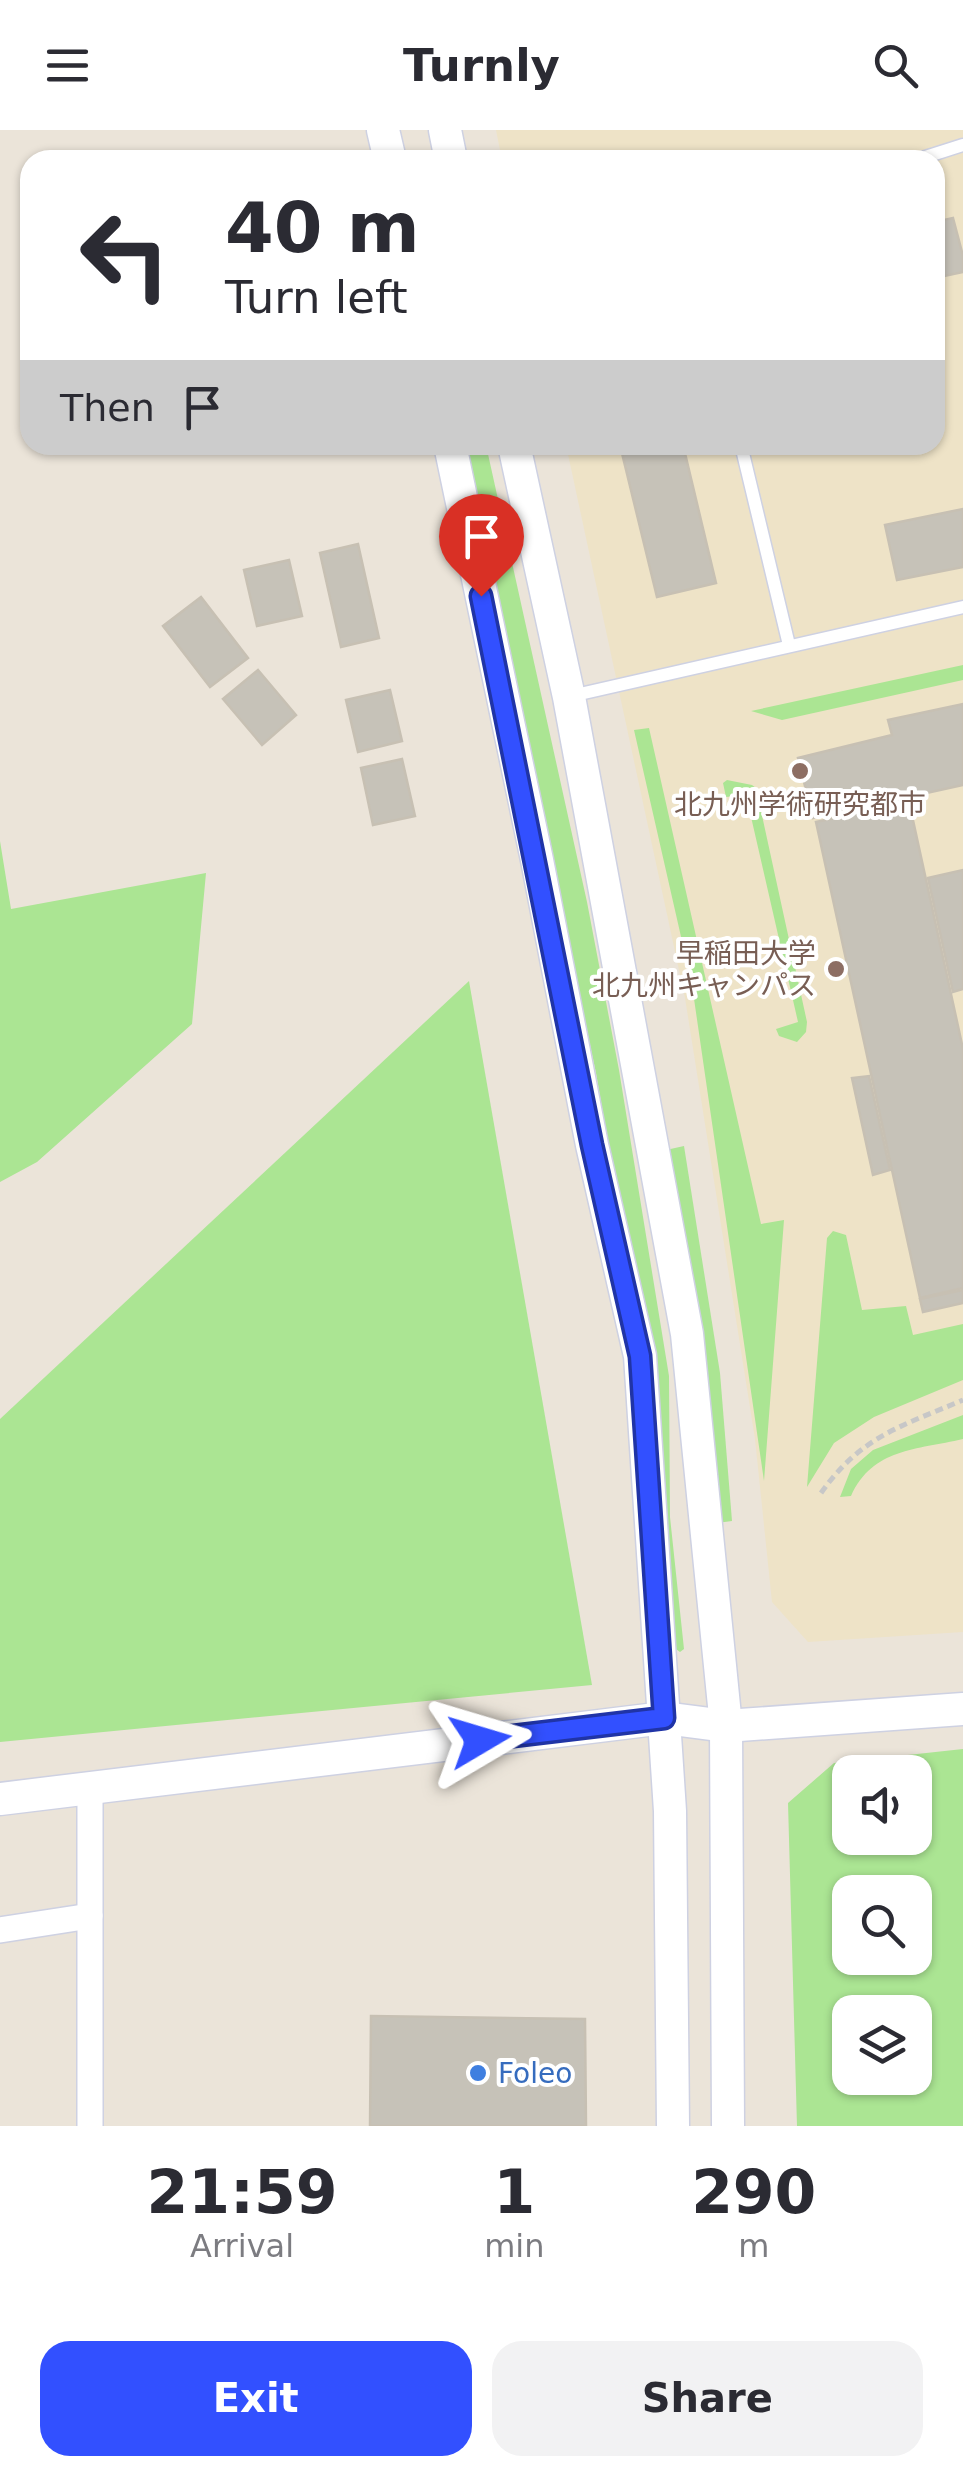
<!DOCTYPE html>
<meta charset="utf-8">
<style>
:root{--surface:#fff;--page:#f2f2f3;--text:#2b2b33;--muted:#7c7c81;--accent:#3250ff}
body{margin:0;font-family:"DejaVu Sans","Noto Sans JP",sans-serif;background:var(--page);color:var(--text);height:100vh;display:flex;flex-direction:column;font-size:38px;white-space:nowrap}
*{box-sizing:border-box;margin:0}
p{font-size:32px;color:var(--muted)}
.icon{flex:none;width:55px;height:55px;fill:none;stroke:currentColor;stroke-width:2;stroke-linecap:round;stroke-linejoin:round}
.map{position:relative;height:1996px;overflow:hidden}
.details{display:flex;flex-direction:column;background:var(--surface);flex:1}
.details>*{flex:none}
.top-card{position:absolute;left:20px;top:20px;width:925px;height:305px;border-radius:30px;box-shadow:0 2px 8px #0004;background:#fff;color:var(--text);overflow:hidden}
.fabs{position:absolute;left:832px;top:1625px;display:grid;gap:20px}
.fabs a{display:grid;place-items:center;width:100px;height:100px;border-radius:20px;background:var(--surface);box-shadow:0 2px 8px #0004;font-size:50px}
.pin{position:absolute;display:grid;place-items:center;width:85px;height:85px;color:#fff;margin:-102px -42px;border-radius:50% 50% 50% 0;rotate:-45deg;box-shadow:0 0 10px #0007}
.pin .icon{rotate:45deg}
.me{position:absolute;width:110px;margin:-55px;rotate:83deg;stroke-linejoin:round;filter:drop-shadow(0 0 8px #0008)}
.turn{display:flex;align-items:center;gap:35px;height:210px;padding:0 40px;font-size:45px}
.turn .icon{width:130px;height:130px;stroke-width:2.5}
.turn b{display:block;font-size:70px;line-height:85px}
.then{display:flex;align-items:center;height:95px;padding:0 40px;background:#0003;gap:20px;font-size:38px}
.eta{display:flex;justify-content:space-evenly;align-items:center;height:170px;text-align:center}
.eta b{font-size:60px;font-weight:700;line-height:70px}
.primary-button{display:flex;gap:20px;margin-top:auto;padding:20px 40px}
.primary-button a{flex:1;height:115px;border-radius:30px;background:var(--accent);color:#fff;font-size:40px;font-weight:700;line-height:115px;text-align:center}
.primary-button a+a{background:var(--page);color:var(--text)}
header{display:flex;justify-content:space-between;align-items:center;height:130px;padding:0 40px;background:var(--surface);font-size:45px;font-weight:700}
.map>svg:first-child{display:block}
.education{fill:#eee3c7}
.green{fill:#abe593;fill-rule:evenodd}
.building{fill:#c6c2b8;stroke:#c7c0b3;stroke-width:2.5}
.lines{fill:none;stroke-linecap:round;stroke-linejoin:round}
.service-casing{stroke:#ced1e2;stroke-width:15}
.minor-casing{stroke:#ced1e2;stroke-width:28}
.tertiary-casing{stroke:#ced1e2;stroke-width:35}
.path{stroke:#c7c7c7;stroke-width:5;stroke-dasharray:8 5;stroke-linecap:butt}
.service{stroke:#fff;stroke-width:12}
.minor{stroke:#fff;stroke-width:25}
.tertiary{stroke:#fff;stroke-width:32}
.route-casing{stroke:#2034a6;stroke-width:25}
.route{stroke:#3250ff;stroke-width:18}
.education-dot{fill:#8d6e63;stroke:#fff;stroke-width:4}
.shop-dot{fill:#3f7fe0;stroke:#fff;stroke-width:4}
.labels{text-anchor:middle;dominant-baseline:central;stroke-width:8;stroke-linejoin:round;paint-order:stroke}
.education-label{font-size:28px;fill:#785e54;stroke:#fff}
.shop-label{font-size:28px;fill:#366cbe;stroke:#fff;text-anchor:start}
</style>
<header><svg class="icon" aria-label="menu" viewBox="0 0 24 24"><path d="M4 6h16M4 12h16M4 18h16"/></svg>Turnly<svg class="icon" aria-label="search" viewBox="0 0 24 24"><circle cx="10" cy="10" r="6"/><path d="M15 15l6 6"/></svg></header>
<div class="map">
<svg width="963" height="1996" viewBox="0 0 963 1996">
<rect width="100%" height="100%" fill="#ebe4d9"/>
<polygon class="education" points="496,0 963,0 963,1502 808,1512 772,1472 755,1309 685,868 566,315 935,315 935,30 502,30"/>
<g class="green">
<polygon points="463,315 486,315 587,772 619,940 669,1246 670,1387 684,1519 680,1522 673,1517 639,1192 596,943"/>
<polygon points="963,535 963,550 782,590 751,581"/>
<polygon points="649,598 761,1094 784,1090 764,1351 692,855 634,600"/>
<polygon points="727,650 752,655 756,658 807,892 806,902 797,912 779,906 776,899 798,892 746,665 726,667 723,653"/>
<polygon points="0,711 11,779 206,743 192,894 37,1032 0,1052"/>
<polygon points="469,851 592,1555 0,1612 0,1289"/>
<polygon points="684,1016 720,1243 732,1391 717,1393 666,1020"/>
<polygon points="833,1101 846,1105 862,1180 906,1176 913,1205 963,1194 963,1250 874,1287 834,1313 807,1357 827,1108"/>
<path d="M963 1285V1309C916 1320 873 1318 851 1366L840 1367 851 1339 873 1320Z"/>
<path d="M963 1619V1996H797L788 1673 834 1633ZM850 1642H915V1708H850ZM850 1762H915V1828H850ZM850 1882H915V1948H850Z"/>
</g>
<g class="building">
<polygon points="953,88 963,126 963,142 935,148 935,92"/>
<polygon points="620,315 683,315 716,453 657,467"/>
<polygon points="963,379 963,437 897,450 885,395"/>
<polygon points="358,414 379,508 341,517 320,423"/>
<polygon points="289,430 302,486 257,496 244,440"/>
<polygon points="201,467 248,528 210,557 163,496"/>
<polygon points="258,540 296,585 262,615 223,569"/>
<polygon points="390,560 402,611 358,622 346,570"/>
<polygon points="963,574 963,655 813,688 798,628 892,605 888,590"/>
<polygon points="402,629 415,686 373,695 361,638"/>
<polygon points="909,672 963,919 963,1158 920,1168 816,692"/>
<polygon points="963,740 963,859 953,862 928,748"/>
<polygon points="869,946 890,1040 873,1045 852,948"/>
<polygon points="963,1160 963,1173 923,1182 920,1169"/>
<polygon points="371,1886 585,1889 586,1996 370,1996"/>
</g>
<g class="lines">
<g class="service-casing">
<g id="service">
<polyline points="916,30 963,15"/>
<polyline points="741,315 789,515"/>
<polyline points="571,566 963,477"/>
</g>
</g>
<g class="minor-casing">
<g id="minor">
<polyline points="0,1800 90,1786"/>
<polyline points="90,1996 90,1658"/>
</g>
</g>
<g class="tertiary-casing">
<g id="tertiary">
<polyline points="383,0 390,30"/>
<polyline points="445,0 451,30"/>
<polyline points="450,315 537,730 592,1015 640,1226 670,1681 673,1996"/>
<polyline points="514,315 569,567 687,1204 726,1596 728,1996"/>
<polyline points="0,1669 664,1588 726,1596 963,1579"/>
</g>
</g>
<path class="path" d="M821 1363C861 1306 902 1296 963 1270"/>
<use href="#service" class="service"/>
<use href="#minor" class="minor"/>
<use href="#tertiary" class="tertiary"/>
</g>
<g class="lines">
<g class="route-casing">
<polyline id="route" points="480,1610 664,1588 640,1226 592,1015 481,466"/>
</g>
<use href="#route" class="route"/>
</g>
<g class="education-dot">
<circle cx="800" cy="641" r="10"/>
<circle cx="836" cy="839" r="10"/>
</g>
<circle class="shop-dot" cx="478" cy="1943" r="10"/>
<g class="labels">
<g class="education-label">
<text x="800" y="674">北九州学術研究都市</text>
<text x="816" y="823" text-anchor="end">早稲田大学<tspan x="816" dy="32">北九州キャンパス</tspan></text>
</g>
<g class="shop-label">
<text x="498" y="1943">Foleo</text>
</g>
</g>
</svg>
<div class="fabs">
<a><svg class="icon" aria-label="sound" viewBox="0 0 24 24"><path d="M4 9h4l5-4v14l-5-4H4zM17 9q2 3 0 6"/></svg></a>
<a><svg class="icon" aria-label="search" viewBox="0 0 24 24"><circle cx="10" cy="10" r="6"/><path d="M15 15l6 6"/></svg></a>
<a><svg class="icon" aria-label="layers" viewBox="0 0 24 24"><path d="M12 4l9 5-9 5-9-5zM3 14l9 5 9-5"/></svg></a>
</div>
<div class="pin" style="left:481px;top:466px;background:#d93025"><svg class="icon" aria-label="arrive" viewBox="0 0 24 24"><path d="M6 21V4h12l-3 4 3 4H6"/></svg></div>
<svg class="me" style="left:480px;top:1610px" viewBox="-20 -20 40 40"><path d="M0-17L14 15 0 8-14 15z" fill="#3250ff" stroke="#fff" stroke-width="4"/></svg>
<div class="top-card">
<div class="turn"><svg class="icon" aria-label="left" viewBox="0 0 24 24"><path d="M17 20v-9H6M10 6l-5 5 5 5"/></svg><div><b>40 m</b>Turn left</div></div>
<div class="then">Then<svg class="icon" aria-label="arrive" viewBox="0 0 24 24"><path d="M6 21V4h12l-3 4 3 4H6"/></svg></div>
</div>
</div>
<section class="details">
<div class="eta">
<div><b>21:59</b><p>Arrival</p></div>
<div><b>1</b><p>min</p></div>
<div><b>290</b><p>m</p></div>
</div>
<div class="primary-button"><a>Exit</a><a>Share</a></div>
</section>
